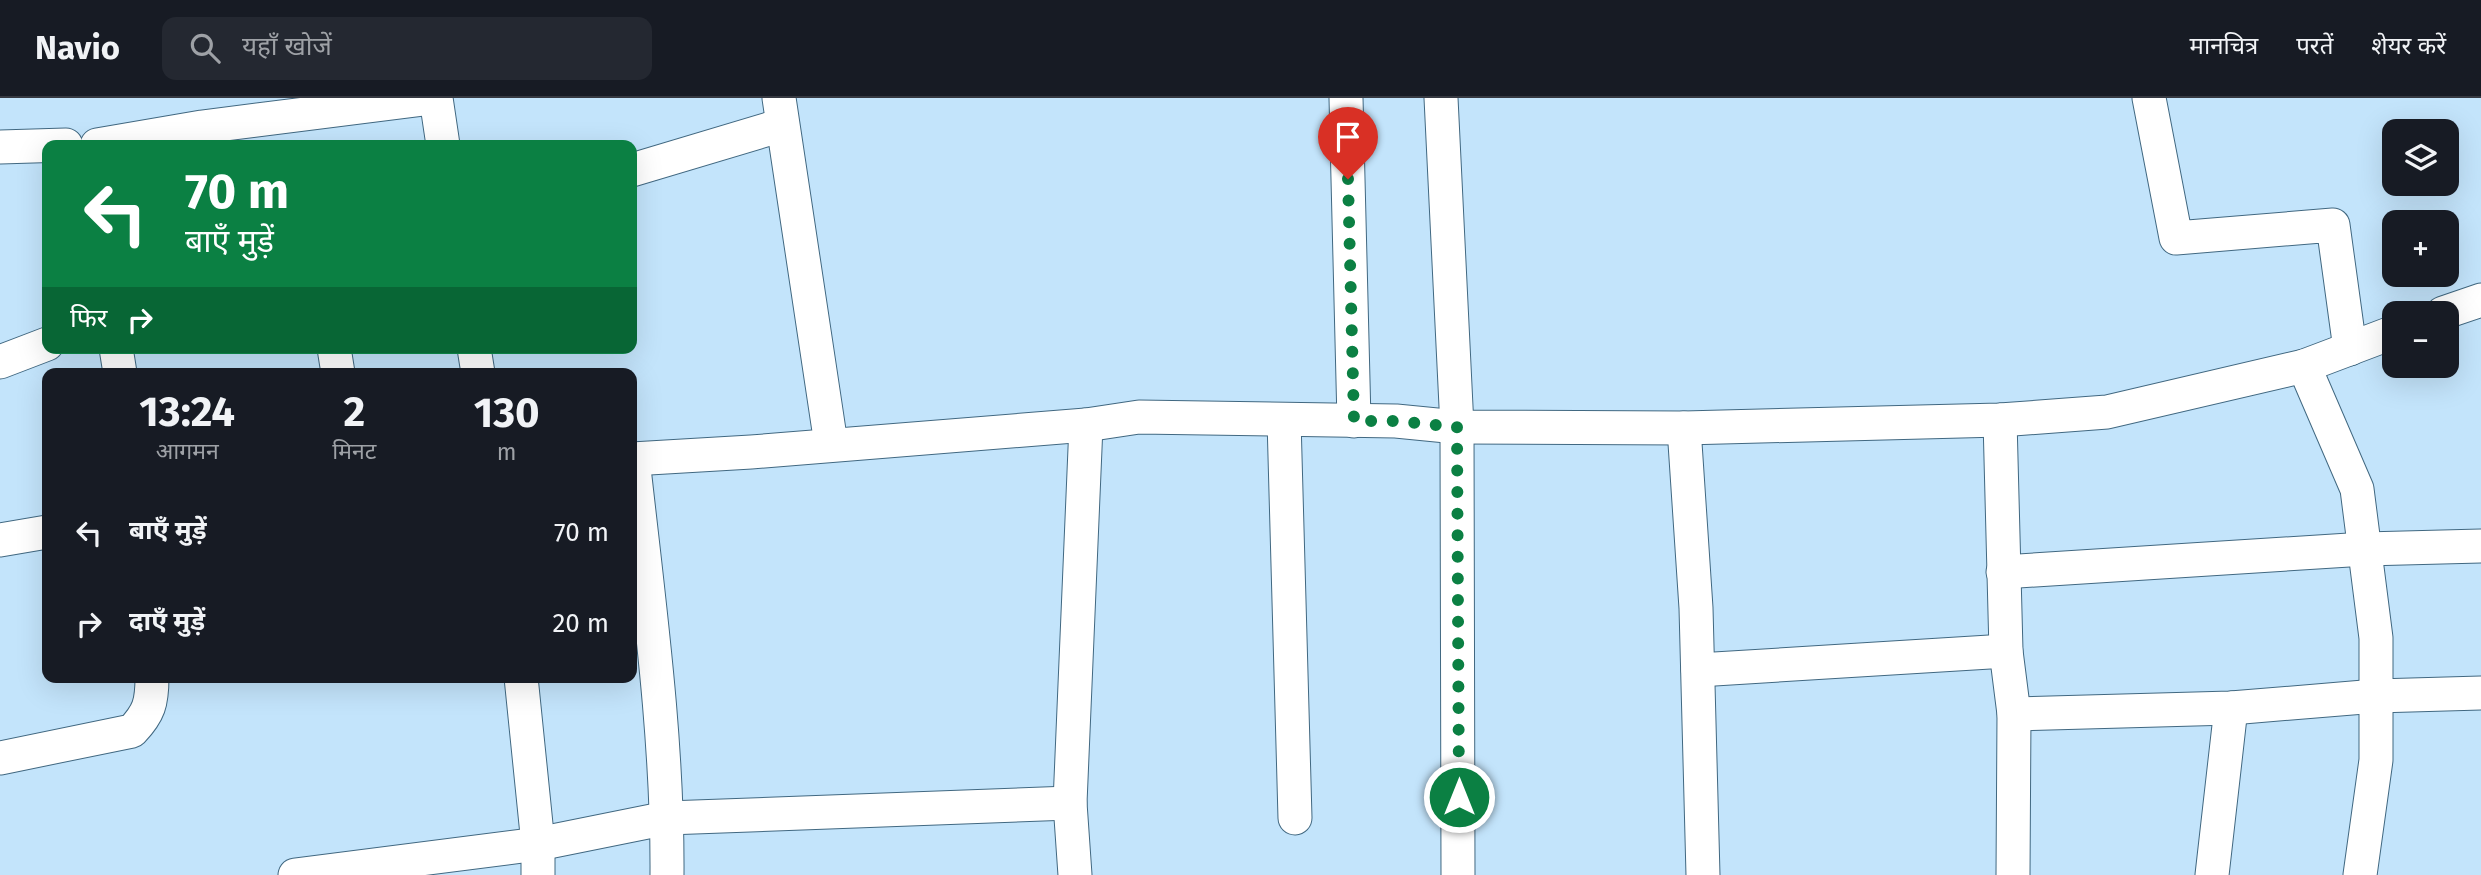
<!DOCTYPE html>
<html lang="hi">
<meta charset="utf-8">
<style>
:root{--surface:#171b24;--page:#242831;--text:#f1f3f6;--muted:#9ea1a6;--line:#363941}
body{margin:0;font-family:"Fira Sans","Noto Sans Devanagari",sans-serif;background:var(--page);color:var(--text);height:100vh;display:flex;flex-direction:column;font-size:26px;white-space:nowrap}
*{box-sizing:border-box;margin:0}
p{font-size:23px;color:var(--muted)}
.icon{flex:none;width:38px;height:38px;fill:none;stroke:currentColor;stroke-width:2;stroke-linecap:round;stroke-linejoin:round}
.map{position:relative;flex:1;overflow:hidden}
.details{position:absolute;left:42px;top:270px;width:595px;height:315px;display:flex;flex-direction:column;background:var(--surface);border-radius:14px;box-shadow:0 7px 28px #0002}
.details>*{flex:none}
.top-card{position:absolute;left:42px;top:42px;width:595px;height:214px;border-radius:14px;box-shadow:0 7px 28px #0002;background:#0b8043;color:#fff;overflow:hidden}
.fabs{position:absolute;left:2382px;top:21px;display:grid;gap:14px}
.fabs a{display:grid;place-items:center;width:77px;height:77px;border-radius:14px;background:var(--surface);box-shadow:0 7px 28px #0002;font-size:35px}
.pin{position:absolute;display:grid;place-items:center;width:60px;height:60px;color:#fff;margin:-72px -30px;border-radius:50% 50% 50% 0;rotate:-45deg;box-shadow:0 0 7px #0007}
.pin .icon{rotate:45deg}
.me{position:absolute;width:77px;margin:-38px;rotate:0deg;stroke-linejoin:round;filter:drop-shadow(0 0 5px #0008)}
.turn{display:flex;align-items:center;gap:24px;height:147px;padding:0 28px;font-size:32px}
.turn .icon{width:91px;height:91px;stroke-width:2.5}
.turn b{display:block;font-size:49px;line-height:60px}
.then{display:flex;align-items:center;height:66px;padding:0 28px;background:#0003;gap:14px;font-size:26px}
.eta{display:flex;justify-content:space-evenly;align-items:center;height:119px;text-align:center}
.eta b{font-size:42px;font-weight:700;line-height:49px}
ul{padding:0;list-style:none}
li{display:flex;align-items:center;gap:21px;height:91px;padding:0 28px}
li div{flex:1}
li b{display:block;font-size:26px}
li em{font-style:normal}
header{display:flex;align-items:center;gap:42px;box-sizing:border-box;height:98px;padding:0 35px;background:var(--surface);border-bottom:2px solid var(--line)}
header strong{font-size:33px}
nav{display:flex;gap:38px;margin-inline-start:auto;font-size:24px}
.search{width:490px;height:63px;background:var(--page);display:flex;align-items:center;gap:18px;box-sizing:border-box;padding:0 24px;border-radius:14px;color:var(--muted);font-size:26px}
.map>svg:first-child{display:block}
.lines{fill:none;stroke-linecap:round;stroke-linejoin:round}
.minor-casing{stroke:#416881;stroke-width:35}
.minor{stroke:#fff;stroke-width:33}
.route{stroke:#0b8043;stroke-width:12;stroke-dasharray:0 21.6}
</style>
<header>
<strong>Navio</strong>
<div class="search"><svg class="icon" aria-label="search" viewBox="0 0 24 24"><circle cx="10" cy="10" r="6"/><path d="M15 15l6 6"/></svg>यहाँ खोजें</div>
<nav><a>मानचित्र</a><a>परतें</a><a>शेयर करें</a></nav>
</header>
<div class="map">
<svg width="2481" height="777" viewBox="0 0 2481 777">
<rect width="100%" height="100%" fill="#c3e4fb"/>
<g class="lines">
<g class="minor-casing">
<g id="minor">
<polyline points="436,0 443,47"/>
<polyline points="779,0 831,346"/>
<polyline points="1346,0 1354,323"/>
<polyline points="1441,0 1457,329 1458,777"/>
<polyline points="2149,0 2176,140 2333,127 2350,251"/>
<polyline points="97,47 202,29 432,0"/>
<polyline points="0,49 66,47"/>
<polyline points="632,72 782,27"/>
<polyline points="2443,215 2481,202"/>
<polyline points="116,250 120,275"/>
<polyline points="334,250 338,275"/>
<polyline points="474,250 478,275"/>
<polyline points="0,264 47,246"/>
<polyline points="2304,268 2357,391 2376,540 2376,662 2360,777"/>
<polyline points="1284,322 1295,720"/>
<polyline points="2000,322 2006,553 2014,616 2013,777"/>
<polyline points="1684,330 1696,510 1703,777"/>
<polyline points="632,361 751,354 1086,327 1139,319 1396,323 1457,329 1684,330 2000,322 2107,314 2304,268 2394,234"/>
<path d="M633 361C648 498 668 639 667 777"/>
<polyline points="0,442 47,434"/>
<polyline points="2003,474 2365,451 2481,448"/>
<polyline points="1698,572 2006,553"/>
<polyline points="521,579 538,746 538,777"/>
<polyline points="2014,616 2231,610 2376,598 2481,595"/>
<path d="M0 660 132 633C149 615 152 605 152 579"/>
<polyline points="295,777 538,746 667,720 1070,705"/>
<polyline points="1075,777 1070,705 1086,327"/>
<polyline points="2212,777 2231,610"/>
</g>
</g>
<use href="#minor" class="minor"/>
</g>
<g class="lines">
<polyline class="route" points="1348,81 1354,323 1396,323 1457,329 1459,699"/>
</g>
</svg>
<div class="fabs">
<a><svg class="icon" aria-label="layers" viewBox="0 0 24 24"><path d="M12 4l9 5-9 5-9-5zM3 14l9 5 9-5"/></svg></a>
<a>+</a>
<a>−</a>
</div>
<div class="pin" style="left:1348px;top:81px;background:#d93025"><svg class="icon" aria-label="arrive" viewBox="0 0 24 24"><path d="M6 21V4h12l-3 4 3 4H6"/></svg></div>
<svg class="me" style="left:1459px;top:699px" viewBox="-20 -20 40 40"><circle r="17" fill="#0b8043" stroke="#fff" stroke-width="3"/><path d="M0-11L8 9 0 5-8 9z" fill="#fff"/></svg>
<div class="top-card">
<div class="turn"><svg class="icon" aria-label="left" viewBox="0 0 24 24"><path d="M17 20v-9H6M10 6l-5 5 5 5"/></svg><div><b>70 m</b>बाएँ मुड़ें</div></div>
<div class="then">फिर<svg class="icon" aria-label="right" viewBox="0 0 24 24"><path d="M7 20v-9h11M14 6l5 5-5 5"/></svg></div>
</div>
<section class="details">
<div class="eta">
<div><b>13:24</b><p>आगमन</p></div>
<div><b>2</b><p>मिनट</p></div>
<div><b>130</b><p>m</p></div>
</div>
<ul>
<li><svg class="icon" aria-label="left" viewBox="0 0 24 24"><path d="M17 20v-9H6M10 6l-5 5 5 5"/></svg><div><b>बाएँ मुड़ें</b></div><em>70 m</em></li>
<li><svg class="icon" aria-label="right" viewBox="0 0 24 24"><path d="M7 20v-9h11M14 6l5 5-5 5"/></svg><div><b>दाएँ मुड़ें</b></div><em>20 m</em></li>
</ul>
</section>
</div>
